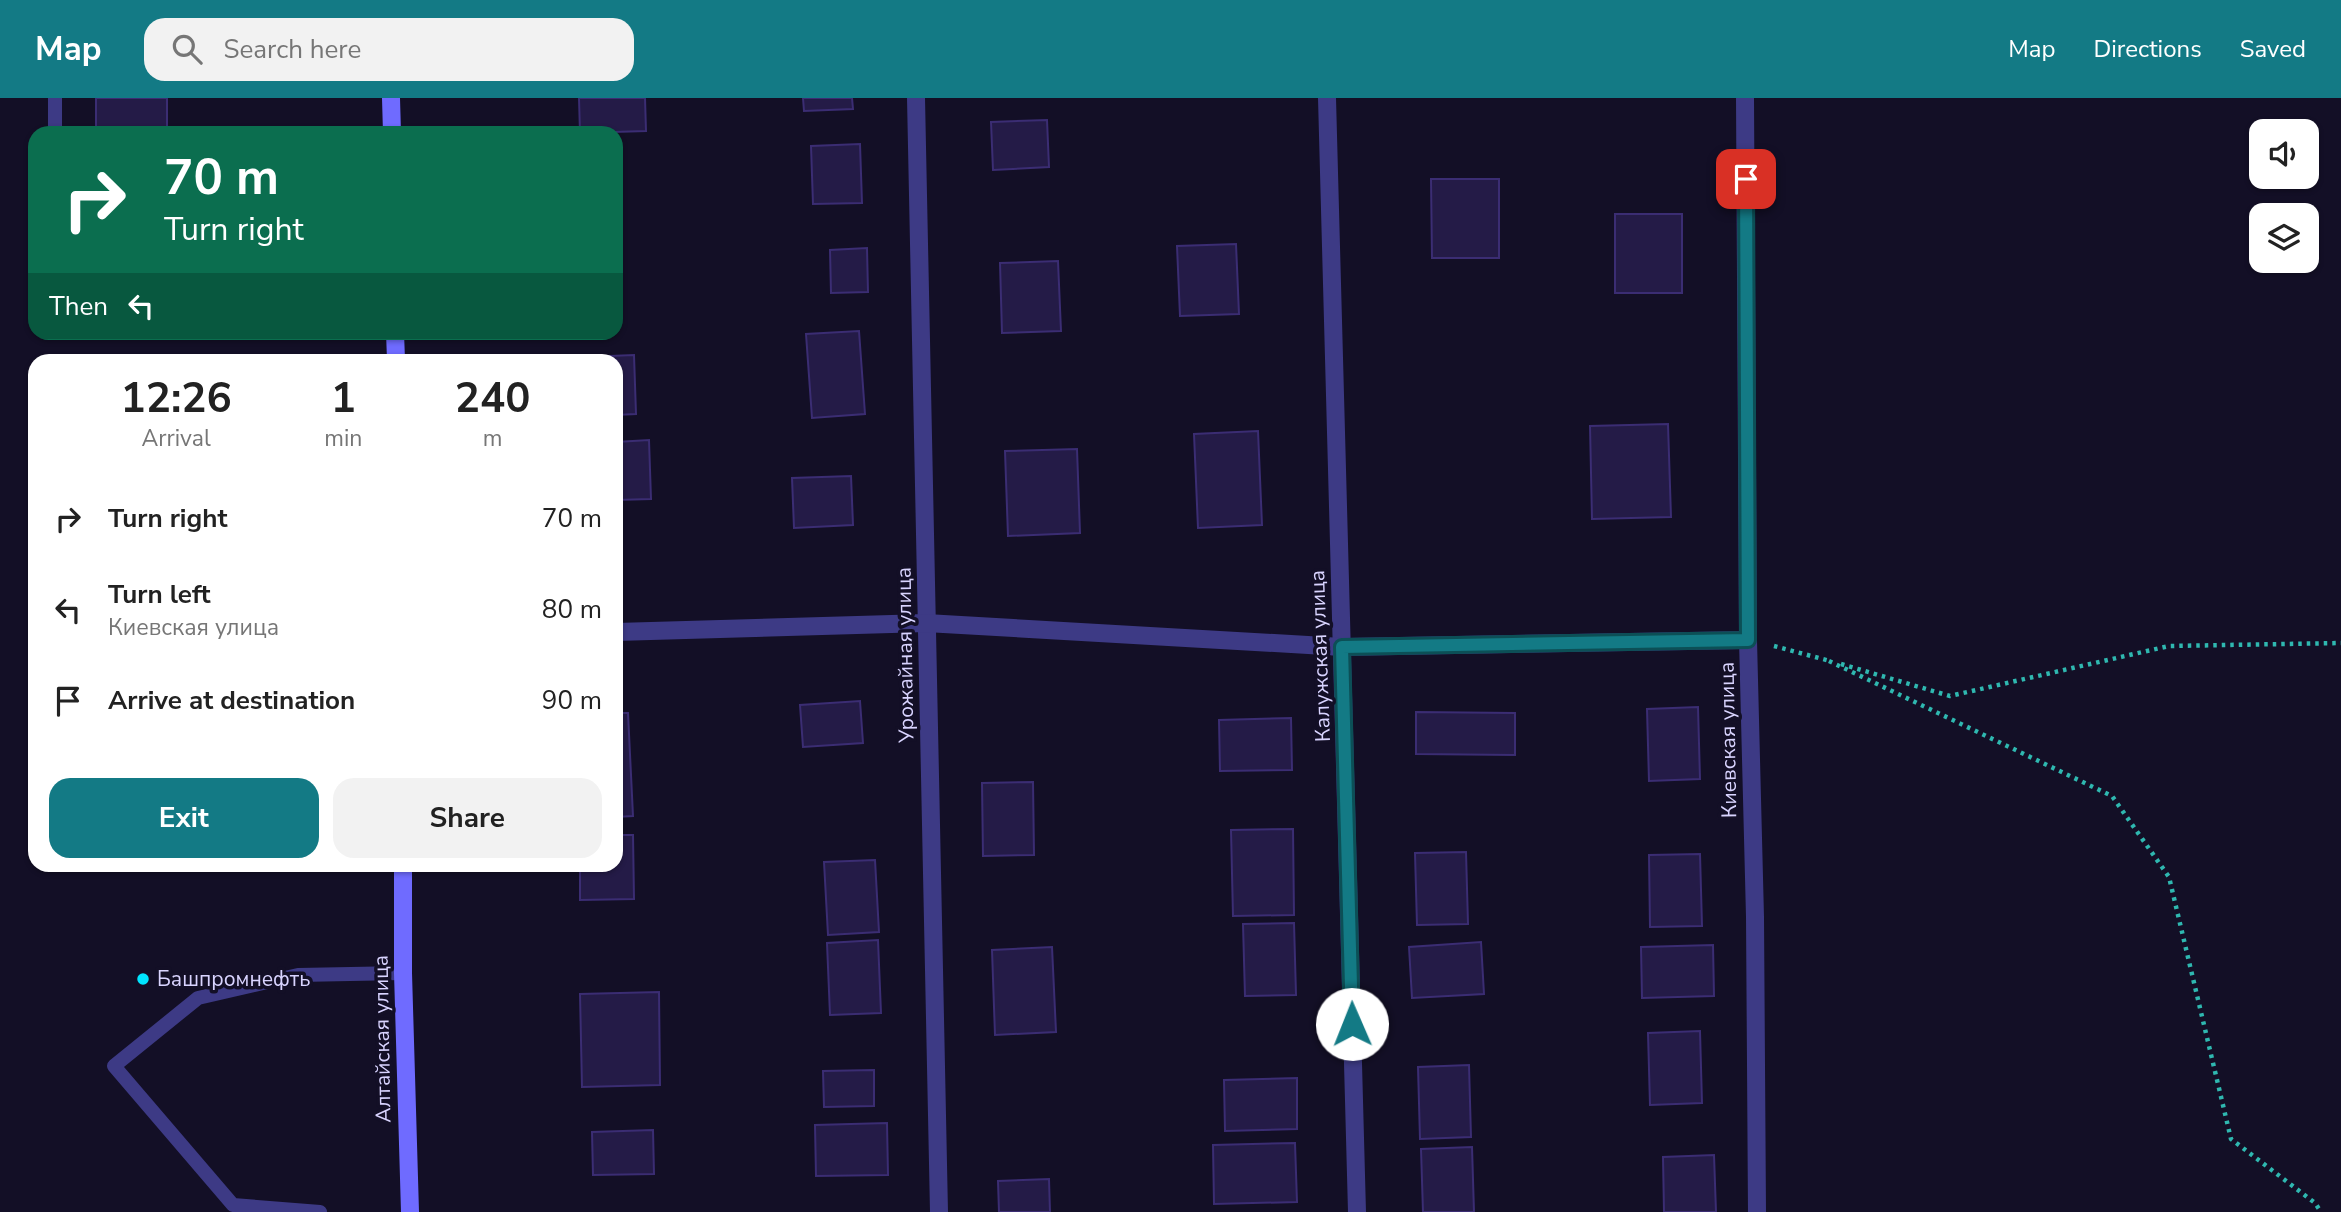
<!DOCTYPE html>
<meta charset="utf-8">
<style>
:root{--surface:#fff;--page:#f2f2f2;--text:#222;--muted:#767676;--accent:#137a85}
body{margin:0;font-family:"Nunito Sans",sans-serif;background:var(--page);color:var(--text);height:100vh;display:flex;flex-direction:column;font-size:26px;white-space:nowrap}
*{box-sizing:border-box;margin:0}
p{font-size:23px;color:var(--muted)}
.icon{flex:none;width:38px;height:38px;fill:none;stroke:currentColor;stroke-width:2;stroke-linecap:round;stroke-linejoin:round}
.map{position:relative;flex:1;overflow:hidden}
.sheet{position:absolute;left:28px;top:256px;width:595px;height:518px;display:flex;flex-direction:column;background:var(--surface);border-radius:21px;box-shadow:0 2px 5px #0004}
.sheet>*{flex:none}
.hud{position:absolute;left:28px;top:28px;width:595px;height:214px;border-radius:21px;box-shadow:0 2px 5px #0004;background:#0b6e4f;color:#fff;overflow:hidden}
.fabs{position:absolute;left:2249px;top:21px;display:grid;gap:14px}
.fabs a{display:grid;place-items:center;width:70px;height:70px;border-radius:14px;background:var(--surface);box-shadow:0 2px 5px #0004;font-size:35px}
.pin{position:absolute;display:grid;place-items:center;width:60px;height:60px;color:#fff;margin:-30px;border-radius:14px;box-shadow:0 4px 10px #0006}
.me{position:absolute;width:77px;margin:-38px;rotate:359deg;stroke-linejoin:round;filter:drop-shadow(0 0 5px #0008)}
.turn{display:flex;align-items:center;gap:24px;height:147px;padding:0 21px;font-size:32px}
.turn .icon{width:91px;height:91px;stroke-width:2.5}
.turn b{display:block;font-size:49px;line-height:60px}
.then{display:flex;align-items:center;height:66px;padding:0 21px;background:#0003;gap:14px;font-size:26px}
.eta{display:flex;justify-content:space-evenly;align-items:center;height:119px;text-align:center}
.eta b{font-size:42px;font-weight:700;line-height:49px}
.primary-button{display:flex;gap:14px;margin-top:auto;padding:14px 21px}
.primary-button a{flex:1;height:80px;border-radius:21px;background:var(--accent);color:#fff;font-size:28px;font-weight:700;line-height:80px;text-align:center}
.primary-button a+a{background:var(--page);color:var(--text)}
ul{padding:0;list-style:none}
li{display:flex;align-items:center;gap:21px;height:91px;padding:0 21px}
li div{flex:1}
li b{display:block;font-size:26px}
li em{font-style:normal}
header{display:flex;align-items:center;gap:42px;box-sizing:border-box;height:98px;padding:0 35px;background:var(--accent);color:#fff}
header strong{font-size:33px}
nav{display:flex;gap:38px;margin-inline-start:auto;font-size:24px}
.search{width:490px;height:63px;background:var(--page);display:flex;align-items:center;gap:18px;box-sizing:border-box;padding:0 24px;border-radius:21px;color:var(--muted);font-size:26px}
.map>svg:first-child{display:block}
.building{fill:#241b47;stroke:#3b2d73;stroke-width:2}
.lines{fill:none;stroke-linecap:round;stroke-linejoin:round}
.path{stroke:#2fb8b0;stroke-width:4.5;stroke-dasharray:3.5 5;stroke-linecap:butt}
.lane{stroke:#3d3a85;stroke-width:14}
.street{stroke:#3d3a85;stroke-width:18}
.secondary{stroke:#6f6bff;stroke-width:18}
.route-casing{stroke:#0c4f56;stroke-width:18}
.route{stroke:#137a85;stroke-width:12}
.poi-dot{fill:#00e5ff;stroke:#130f26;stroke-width:2.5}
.labels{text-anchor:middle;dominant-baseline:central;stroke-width:7;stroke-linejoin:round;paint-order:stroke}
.street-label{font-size:21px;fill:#d9d4ff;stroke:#130f26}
.poi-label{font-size:21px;fill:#d9d4ff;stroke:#130f26;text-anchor:start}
</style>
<header>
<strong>Map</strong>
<div class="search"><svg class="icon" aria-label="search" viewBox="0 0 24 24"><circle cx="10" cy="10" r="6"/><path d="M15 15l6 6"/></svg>Search here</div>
<nav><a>Map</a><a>Directions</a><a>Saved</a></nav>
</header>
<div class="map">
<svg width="2341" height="1114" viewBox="0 0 2341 1114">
<rect width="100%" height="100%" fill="#130f26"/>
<g class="building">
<rect x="96" y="0" width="71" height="35"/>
<polygon points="579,0 645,0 646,33 580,35"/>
<polygon points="803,0 852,0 853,11 804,13"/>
<polygon points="1047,22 1049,69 993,72 991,24"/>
<polygon points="616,43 619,101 616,101"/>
<polygon points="860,46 862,105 813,106 811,48"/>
<polygon points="1431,81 1499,81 1499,160 1432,160"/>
<rect x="1615" y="116" width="67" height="79"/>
<polygon points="1236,146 1239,216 1180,218 1177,148"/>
<polygon points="867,150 868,194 831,195 830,152"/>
<polygon points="1058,163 1061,233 1002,235 1000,165"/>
<polygon points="859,233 865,316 812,320 806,236"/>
<polygon points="634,257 636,316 616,317 616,262 584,262 584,259"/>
<polygon points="1668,326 1671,419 1592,421 1590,328"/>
<polygon points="1258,333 1262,427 1198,430 1194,336"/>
<polygon points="649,342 651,401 616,402 616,344"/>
<polygon points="1077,351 1080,435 1008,438 1005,353"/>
<polygon points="851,378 853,427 794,430 792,380"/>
<polygon points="860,603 863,645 803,649 800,607"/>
<polygon points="1698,609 1700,681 1649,683 1647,611"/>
<polygon points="1416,614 1515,615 1515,657 1416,656"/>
<polygon points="616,615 628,615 633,718 616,719"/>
<polygon points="1291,620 1292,672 1220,673 1219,622"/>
<polygon points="1033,684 1034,757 983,758 982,685"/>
<polygon points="1293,731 1294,817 1233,818 1231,732"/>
<polygon points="616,737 633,737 634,801 580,802 580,766 616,766"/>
<polygon points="1466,754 1468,826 1417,827 1415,755"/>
<polygon points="1700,756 1702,828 1650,829 1649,757"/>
<polygon points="875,762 879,834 828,837 824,764"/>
<polygon points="1294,825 1296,897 1245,898 1243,826"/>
<polygon points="878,842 881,915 830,917 827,845"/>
<polygon points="1481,844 1484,896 1412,900 1409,849"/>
<polygon points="1713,847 1714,898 1642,900 1641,849"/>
<polygon points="1052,849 1056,934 995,937 992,852"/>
<polygon points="659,894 660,987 582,989 580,896"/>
<polygon points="1700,933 1702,1005 1650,1007 1648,935"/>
<polygon points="1469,967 1471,1039 1420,1041 1418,969"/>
<polygon points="874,972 874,1008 824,1009 823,973"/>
<polygon points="1297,980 1297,1031 1225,1033 1224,982"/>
<polygon points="887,1025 888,1077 816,1078 815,1027"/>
<polygon points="653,1032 654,1076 593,1077 592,1034"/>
<polygon points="1295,1045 1297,1104 1214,1106 1213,1047"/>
<polygon points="1472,1049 1474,1114 1423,1114 1421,1051"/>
<polygon points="1714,1057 1716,1114 1664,1114 1663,1059"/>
<polygon points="1049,1081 1050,1114 999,1114 998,1083"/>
</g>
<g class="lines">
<g class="path">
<polyline points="1774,548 1830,563"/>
<polyline points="1829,563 2112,698 2169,779 2231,1041 2315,1105 2321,1114"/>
<polyline points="1841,566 1950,598 2169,548 2341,545"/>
</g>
<g class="lane">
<polyline points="55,35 55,0"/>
<polyline points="320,1114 233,1107 114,968 198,900 298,877 403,875"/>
</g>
<g class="street">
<polyline points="916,0 939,1114"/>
<polyline points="1327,0 1357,1114"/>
<polyline points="1745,0 1748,542 1755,819 1757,1114"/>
<polyline points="616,534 926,525 1342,549 1748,542"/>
</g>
<g class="secondary">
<polyline points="391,0 392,35"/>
<polyline points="395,234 396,262"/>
<polyline points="403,766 403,875 410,1114"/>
</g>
</g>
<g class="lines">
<g class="route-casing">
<polyline id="route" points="1352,926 1342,549 1748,542 1746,81"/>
</g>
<use href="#route" class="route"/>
</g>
<circle class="poi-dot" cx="143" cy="881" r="7"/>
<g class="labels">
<g class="street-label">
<text transform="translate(905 557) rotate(-91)">Урожайная улица</text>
<text transform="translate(1320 558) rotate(-92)">Калужская улица</text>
<text transform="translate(1728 642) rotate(-91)">Киевская улица</text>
<text transform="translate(382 941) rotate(-91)">Алтайская улица</text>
</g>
<g class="poi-label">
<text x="157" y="881">Башпромнефть</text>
</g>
</g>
</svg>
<div class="fabs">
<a><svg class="icon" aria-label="sound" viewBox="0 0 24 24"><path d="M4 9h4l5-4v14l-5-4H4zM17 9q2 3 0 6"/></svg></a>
<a><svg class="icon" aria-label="layers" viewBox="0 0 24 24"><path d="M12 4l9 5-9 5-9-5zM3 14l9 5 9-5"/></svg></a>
</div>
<div class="pin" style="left:1746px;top:81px;background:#d93025"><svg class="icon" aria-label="arrive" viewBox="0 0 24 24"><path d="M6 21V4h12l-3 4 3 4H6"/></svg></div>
<svg class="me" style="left:1352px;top:926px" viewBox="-20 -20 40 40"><circle r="19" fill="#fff"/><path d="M0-13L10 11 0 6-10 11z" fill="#137a85"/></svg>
<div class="hud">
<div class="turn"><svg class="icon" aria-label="right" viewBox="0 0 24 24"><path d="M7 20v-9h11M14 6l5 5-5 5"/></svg><div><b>70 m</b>Turn right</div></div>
<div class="then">Then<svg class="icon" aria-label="left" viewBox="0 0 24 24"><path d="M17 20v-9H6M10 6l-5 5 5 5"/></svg></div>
</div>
<section class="sheet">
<div class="eta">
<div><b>12:26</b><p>Arrival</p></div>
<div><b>1</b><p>min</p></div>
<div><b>240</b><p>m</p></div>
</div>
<ul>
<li><svg class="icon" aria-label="right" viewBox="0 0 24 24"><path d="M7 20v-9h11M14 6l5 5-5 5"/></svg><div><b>Turn right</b></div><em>70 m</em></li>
<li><svg class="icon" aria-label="left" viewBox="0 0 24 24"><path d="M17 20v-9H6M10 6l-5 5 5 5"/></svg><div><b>Turn left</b><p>Киевская улица</p></div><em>80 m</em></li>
<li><svg class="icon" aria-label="arrive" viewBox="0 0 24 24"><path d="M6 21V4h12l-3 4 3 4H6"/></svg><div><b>Arrive at destination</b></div><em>90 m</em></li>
</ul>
<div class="primary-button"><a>Exit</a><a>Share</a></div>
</section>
</div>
